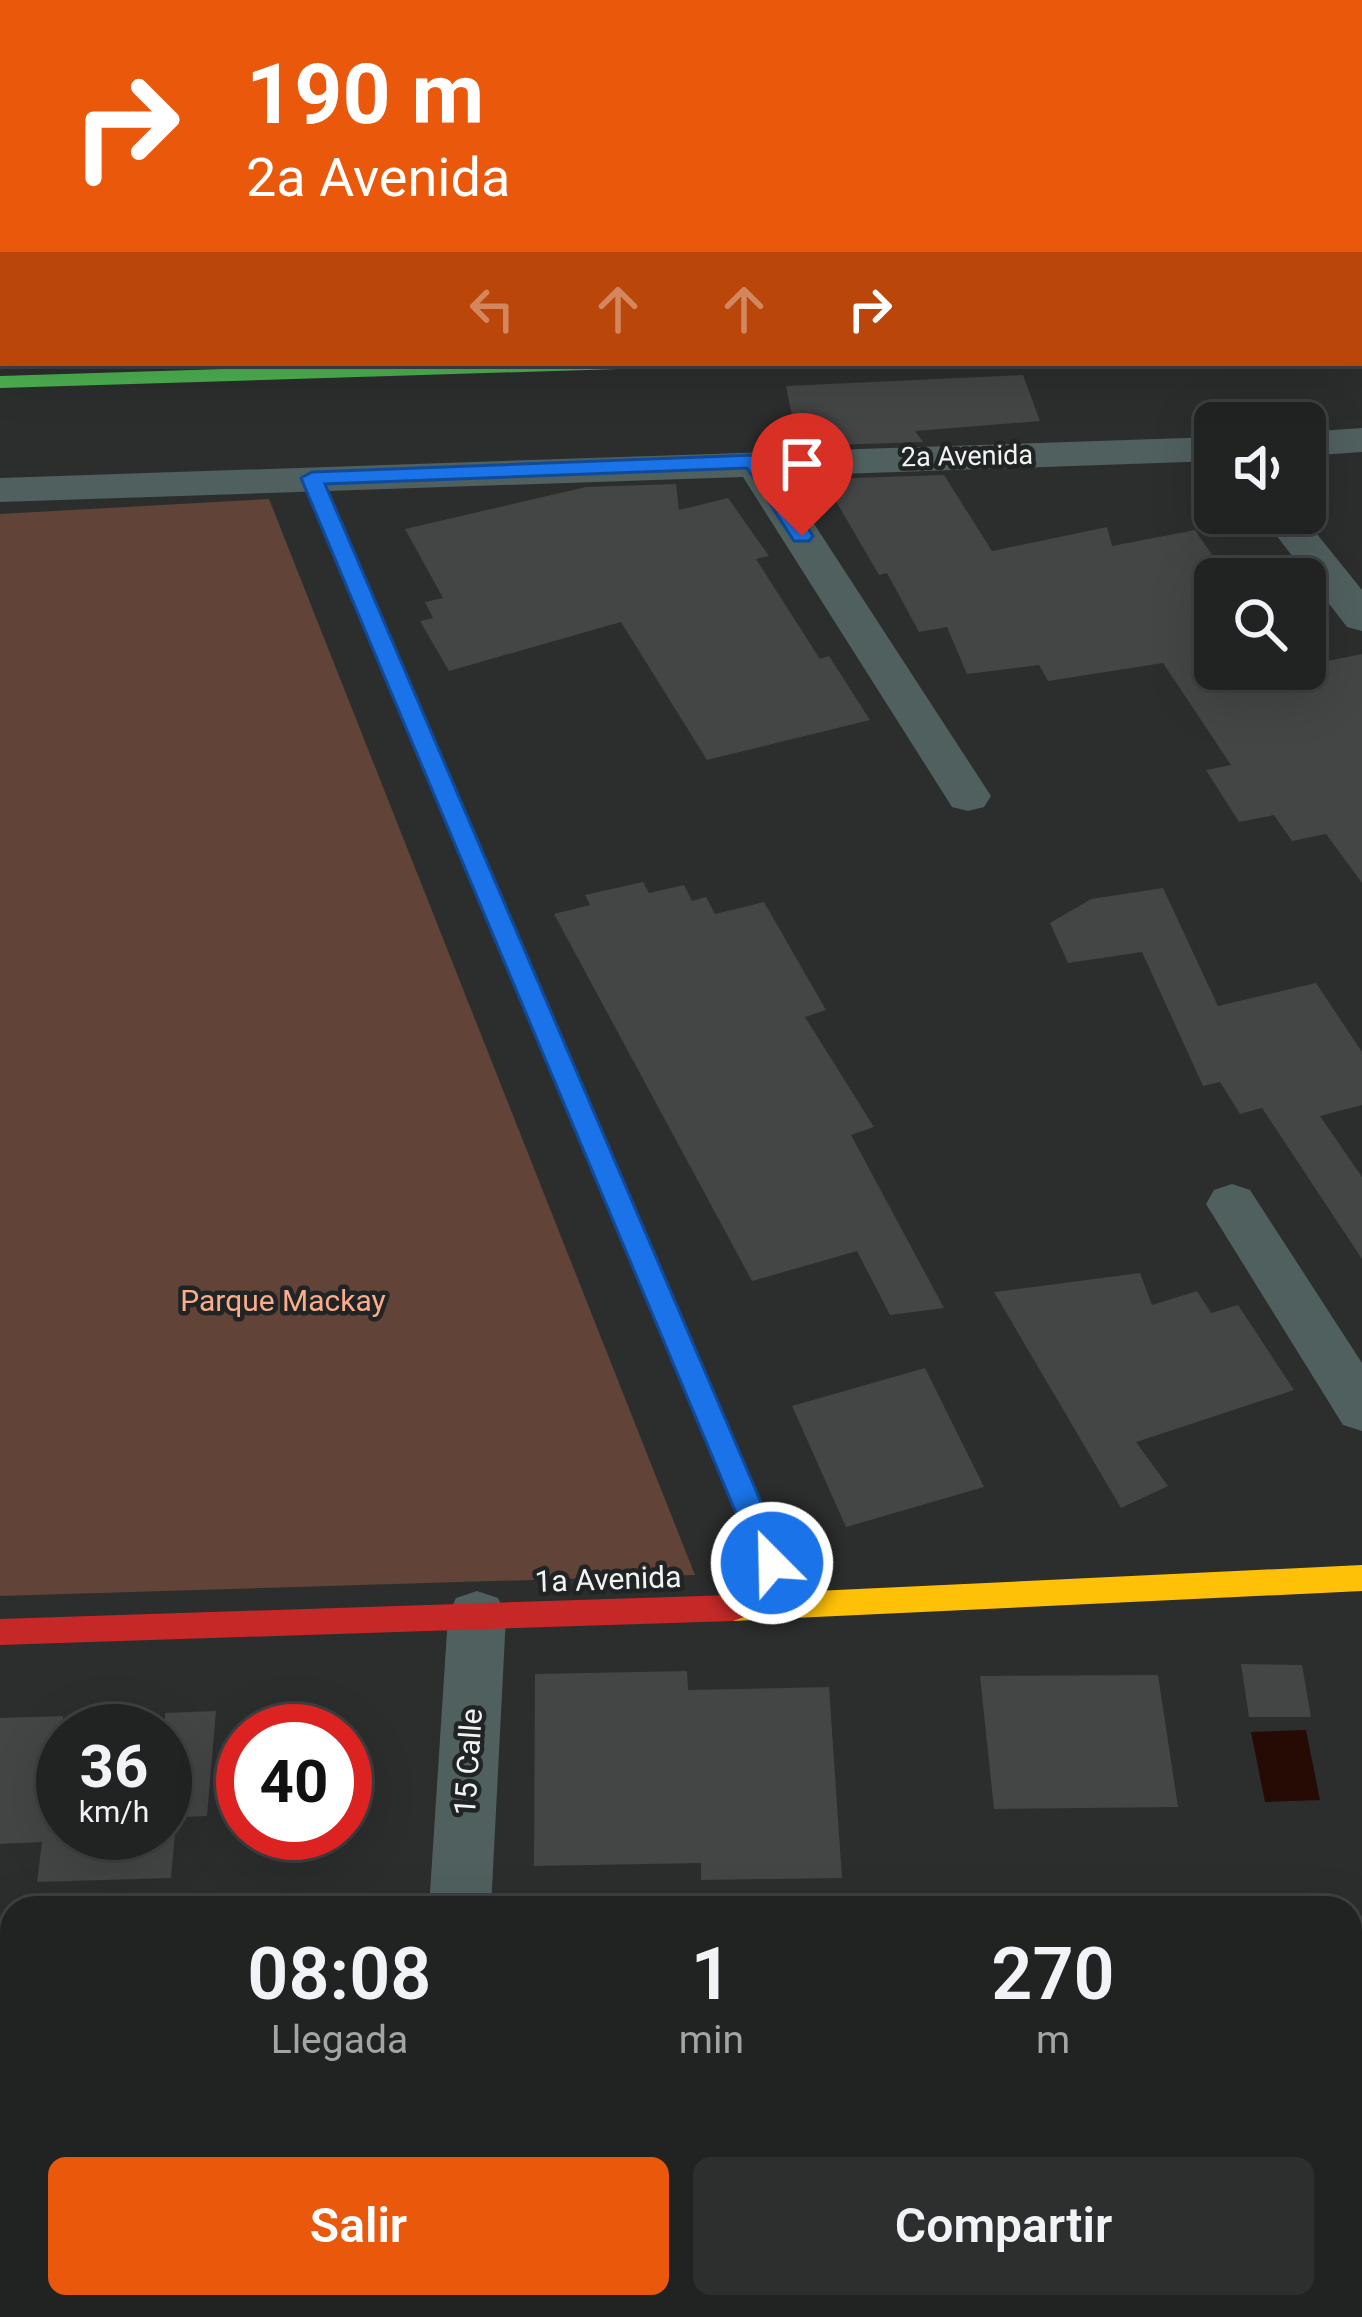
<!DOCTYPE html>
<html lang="es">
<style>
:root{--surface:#212222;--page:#2d2f2f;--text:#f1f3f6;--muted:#a2a4a5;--line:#3e3f40;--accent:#ea580c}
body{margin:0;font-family:Roboto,sans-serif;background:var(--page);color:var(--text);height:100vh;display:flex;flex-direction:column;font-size:45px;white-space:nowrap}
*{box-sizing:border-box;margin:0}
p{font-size:39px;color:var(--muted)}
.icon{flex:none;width:66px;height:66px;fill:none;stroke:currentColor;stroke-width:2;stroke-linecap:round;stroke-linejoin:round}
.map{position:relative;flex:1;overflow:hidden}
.details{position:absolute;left:0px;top:1896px;width:1362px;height:423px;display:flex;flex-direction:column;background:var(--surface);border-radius:36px 36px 0 0;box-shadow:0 12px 48px #0002,0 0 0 3px var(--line)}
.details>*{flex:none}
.banner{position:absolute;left:0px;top:0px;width:1362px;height:366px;box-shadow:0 12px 48px #0002,0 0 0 3px var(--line);background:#ea580c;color:#fff;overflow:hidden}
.tools{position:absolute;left:1194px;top:402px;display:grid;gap:24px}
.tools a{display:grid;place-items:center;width:132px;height:132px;border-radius:18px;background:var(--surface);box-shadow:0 12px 48px #0002,0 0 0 3px var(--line);font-size:60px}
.speed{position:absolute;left:36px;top:1704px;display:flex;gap:24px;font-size:60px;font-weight:700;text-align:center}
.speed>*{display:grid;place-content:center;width:156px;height:156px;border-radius:50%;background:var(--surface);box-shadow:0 12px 48px #0002,0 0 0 3px var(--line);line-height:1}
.speed small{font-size:30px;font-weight:400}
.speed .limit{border:18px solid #d22;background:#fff;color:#111}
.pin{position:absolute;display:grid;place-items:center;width:102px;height:102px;color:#fff;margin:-123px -51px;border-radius:50% 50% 50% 0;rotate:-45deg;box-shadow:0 0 12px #0007}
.pin .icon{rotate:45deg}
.me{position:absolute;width:132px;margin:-66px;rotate:337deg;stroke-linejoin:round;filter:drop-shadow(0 0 9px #0008)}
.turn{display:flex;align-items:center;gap:42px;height:252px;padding:0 48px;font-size:54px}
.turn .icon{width:156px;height:156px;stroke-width:2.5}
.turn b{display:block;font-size:84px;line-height:102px}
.lanes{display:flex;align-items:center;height:114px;padding:0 48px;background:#0003;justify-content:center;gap:60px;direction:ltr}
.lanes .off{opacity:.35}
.eta{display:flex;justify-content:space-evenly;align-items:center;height:204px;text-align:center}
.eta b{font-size:72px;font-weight:600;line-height:84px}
.button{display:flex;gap:24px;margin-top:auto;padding:24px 48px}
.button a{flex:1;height:138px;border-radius:18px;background:var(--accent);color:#fff;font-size:48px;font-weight:600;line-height:138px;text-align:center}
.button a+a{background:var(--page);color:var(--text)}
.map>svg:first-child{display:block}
.green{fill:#614337}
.water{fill:#260a04}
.building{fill:#444545}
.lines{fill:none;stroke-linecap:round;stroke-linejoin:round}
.street{fill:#50605f;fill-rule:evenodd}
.fast{fill:#4caf50;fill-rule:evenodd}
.slow{fill:#ffc107;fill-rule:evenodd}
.jam{fill:#c62828;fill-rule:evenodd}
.route{fill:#1a73e8;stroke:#114b97;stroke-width:3}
.labels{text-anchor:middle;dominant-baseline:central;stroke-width:9;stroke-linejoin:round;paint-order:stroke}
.far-street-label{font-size:27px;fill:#f1f4f3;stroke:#212424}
.park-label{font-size:30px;fill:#faac8b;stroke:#212424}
.street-label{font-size:30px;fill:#f1f4f3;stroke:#212424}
</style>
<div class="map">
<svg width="1362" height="2317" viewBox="0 0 1362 2317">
<rect width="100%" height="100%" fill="#2c2d2d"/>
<polygon class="green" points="269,499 695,1575 0,1596 0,514"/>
<polygon class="water" points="1306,1730 1320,1800 1265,1802 1251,1732"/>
<g class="building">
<polygon points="1023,375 1040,421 915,431 923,442 804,446 795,431 786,386"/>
<polygon points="944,475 992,551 1107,527 1112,546 1195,530 1215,559 1215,684 1362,654 1362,883 1326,834 1292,841 1274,815 1239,822 1206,770 1231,765 1163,663 1048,681 1039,665 967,674 947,627 919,632 887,573 879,575 823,479"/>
<polygon points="676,484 679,510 728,498 769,556 756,559 820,659 829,656 870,720 707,760 621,622 449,671 420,621 433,618 425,602 443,598 405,529 586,487"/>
<polygon points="643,882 649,893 684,885 692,901 706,897 715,914 764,902 826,1010 805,1017 874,1127 851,1135 944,1308 890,1315 857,1251 752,1281 554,914 590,905 585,895"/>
<polygon points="1163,888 1218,1006 1316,983 1362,1052 1362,1105 1320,1116 1362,1177 1362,1259 1262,1108 1240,1114 1220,1082 1203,1086 1142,952 1068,963 1050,923 1091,899"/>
<polygon points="1140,1273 1152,1305 1197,1291 1211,1313 1238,1305 1294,1390 1136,1442 1168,1486 1121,1508 994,1292"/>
<polygon points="925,1368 984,1487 846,1527 792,1406"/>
<polygon points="1241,1664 1302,1665 1311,1717 1249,1717"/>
<polygon points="687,1671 688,1690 829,1687 842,1878 701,1880 701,1863 534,1866 535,1674"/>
<polygon points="1158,1675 1178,1807 994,1809 980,1676"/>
<polygon points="216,1711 207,1816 165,1818 165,1713"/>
<polygon points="63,1716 63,1833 175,1833 171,1878 37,1882 42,1842 0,1844 0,1718"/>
</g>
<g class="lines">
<g class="street">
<polygon points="1362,428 1362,452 1305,456 1305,432"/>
<polygon points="1215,437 1215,461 783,476 991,796 984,807 968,811 952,807 743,477 0,502 0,478"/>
<polygon points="1259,513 1300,513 1362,590 1362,631 1347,627"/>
<polygon points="1232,1184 1250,1190 1362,1363 1362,1431 1343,1425 1206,1204 1214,1190"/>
<polygon points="477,1591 498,1598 506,1616 491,1908 429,1908 448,1616 456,1598"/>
<polygon points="1362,2125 1362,2191 1350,2192 1350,2126"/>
<polygon points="421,2307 491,2307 490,2317 420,2317"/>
<polygon points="1037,2307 1107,2307 1108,2317 1038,2317"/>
</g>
<g class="fast">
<rect x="1359" y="298" width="3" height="12"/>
<polygon points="419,363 628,363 618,369 0,388 0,376"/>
<polygon points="637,1234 647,1237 651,1245 805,1606 801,1615 790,1619 779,1615 775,1606 623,1245 627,1237"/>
</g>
<g class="slow">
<rect x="1359" y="236" width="3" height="12"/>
<polygon points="1362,1565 1362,1591 733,1621 722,1617 718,1608 722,1599 733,1595"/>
</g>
<g class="jam">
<polygon points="312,473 323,479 651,1245 647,1253 627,1253 623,1245 301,479"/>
<polygon points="733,1595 744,1599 748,1608 744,1617 733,1621 0,1645 0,1619"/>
</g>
</g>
<polygon class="route" points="754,455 765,462 813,536 809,541 794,541 747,468 325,484 787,1563 783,1572 772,1576 761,1572 757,1563 301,478 312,472"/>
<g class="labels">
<g class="far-street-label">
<text transform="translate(967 456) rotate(-1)">2a Avenida</text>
</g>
<g class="park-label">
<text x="283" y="1300">Parque Mackay</text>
</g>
<g class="street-label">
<text transform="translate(608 1579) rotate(-2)">1a Avenida</text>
<text transform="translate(468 1762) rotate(-86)">15 Calle</text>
</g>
</g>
</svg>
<div class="tools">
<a><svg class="icon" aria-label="sound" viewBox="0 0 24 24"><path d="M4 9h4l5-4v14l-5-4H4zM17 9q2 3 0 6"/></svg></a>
<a><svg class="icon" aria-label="search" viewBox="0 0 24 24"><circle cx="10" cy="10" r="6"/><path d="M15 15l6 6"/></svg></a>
</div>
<div class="speed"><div>36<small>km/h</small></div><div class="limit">40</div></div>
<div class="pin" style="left:802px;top:536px;background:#d93025"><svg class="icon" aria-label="arrive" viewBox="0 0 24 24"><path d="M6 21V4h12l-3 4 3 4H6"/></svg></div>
<svg class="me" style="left:772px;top:1563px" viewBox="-20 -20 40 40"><circle r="17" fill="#1a73e8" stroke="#fff" stroke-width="3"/><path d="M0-11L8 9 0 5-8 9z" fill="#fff"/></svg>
<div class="banner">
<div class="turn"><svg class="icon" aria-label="right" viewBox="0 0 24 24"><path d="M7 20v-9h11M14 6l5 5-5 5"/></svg><div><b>190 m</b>2a Avenida</div></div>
<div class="lanes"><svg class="icon off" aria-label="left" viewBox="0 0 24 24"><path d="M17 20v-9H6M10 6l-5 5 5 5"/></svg><svg class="icon off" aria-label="ahead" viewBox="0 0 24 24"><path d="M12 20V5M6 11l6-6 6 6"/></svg><svg class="icon off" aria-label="ahead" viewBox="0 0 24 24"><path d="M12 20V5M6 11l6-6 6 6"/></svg><svg class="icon" aria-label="right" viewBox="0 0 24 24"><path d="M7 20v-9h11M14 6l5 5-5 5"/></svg></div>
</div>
<section class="details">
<div class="eta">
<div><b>08:08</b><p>Llegada</p></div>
<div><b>1</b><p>min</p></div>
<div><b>270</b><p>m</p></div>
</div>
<div class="button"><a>Salir</a><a>Compartir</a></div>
</section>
</div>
